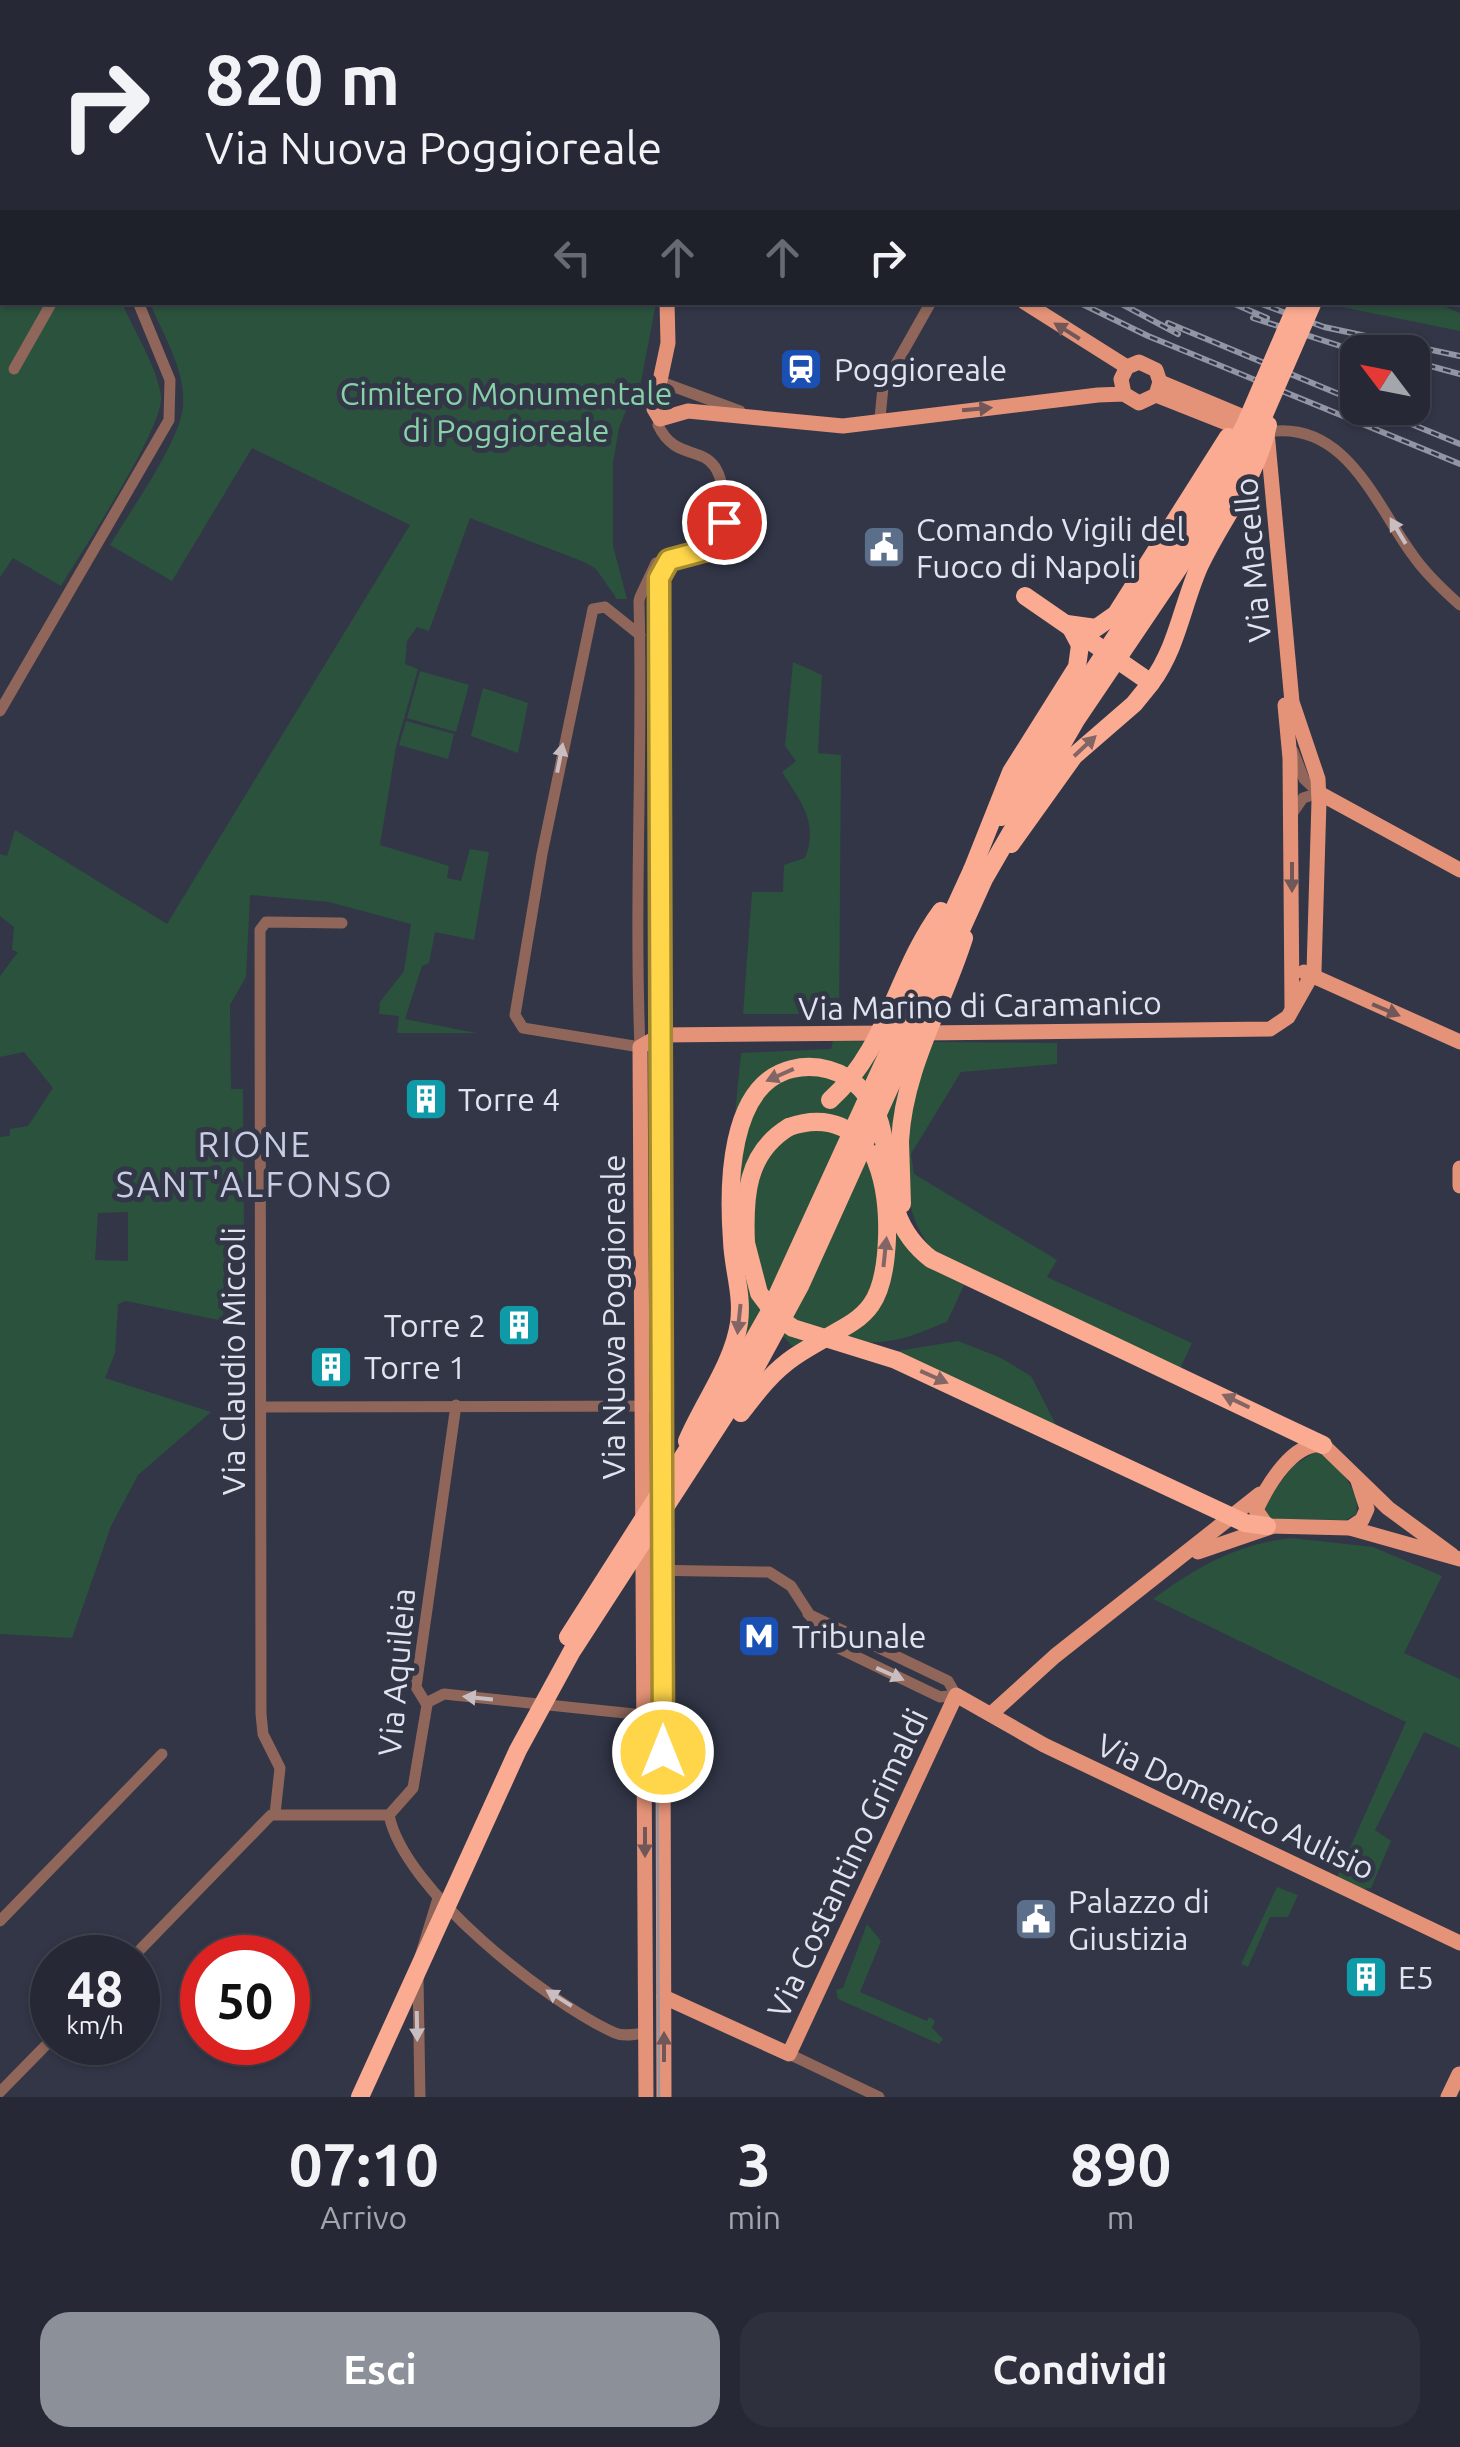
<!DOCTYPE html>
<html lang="it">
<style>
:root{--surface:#262835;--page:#2e303d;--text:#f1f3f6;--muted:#a4a6ad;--line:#424450;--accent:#8c9099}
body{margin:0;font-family:Ubuntu,sans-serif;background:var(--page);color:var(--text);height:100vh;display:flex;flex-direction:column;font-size:38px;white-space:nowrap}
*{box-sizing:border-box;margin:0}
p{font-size:32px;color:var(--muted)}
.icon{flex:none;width:55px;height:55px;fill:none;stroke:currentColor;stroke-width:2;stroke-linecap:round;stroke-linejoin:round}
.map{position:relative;height:2097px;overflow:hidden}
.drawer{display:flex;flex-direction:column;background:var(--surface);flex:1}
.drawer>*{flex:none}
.hud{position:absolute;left:0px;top:0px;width:1460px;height:305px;box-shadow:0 2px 8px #0004,0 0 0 2px var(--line);background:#262835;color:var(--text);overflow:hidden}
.needle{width:65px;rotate:302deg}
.fabs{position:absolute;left:1340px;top:335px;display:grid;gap:20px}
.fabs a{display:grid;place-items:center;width:90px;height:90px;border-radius:20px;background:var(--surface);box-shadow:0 2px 8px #0004,0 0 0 2px var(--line);font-size:50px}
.speed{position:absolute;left:30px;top:1935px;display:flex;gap:20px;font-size:50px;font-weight:700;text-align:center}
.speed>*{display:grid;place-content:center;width:130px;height:130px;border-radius:50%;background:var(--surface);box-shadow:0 2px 8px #0004,0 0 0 2px var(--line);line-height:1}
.speed small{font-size:25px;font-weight:400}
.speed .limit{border:15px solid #d22;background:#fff;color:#111}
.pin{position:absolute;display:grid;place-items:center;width:85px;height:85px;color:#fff;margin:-42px;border:5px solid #fff;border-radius:50%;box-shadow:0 2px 10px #0007}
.me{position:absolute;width:110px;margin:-55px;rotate:0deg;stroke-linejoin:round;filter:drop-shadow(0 0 8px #0008)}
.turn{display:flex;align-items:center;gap:35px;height:210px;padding:0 40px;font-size:45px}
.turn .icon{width:130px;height:130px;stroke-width:2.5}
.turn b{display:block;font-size:70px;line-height:85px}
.lanes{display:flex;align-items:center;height:95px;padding:0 40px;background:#0003;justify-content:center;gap:50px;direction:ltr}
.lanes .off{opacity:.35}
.eta{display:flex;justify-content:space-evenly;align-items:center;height:170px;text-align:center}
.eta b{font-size:60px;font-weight:700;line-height:70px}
.button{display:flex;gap:20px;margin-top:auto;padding:20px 40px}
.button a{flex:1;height:115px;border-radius:30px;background:var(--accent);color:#fff;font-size:40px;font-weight:700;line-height:115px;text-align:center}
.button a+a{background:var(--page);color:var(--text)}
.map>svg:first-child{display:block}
.green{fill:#2b523d;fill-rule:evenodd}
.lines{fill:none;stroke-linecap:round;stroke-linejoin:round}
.minor{stroke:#8f6659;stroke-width:11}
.major{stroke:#e59378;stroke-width:15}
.highway{stroke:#faab91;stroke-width:18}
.tram{stroke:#9295a3;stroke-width:2.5}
.rail-casing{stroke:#9295a3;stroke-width:6}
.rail{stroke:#323647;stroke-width:2.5;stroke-dasharray:8;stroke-linecap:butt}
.highway-bridge{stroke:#faab91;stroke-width:18}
.oneway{fill:#715758}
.oneway2{fill:#c8bec2}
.oneway3{fill:#826565}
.route-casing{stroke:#a68a30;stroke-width:25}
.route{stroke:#ffd54a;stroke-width:18}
.labels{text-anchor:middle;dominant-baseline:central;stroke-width:10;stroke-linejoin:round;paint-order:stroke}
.poi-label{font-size:32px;fill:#e1e4ef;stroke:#323647;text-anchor:start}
.park-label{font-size:32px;fill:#86d1a7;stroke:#323647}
.street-label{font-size:32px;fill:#e1e4ef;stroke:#323647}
.neighbourhood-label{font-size:35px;letter-spacing:2.5px;fill:#c8cde3;stroke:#323647}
</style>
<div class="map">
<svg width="1460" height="2097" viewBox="0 0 1460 2097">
<rect width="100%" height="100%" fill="#323647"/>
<g class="green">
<polygon points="0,0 578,0 590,2 2,2 2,177"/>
<path d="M0 198 2 302 122 303C134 331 156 365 161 395 166 425 80 554 61 586L13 558 0 577Z"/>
<path d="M150 303H656L637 403H629L619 428 613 463V546L627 599H617L596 569 584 562 470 518 429 631 417 627 407 641 405 664 418 669 396 747 380 845 449 866 447 878 461 881 470 849 489 852 474 940 435 932 429 963 422 966 405 1019 476 1033H397L399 1016 379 1014 380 1002 404 971 411 924 329 902 250 895 246 977 230 1005 231 1089H243L244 1242 225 1260 223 1321 126 1301 118 1304 115 1353 105 1378 211 1412 138 1475 111 1526 72 1638 0 1634V1137L10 1136V1129L28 1126 53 1088 24 1052 0 1057V976L18 952 12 950 14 927 0 916V854L7 856 15 830 167 924 410 525 252 448 172 581 110 545C129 513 181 440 183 406 186 370 163 335 150 303ZM128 1212V1261L95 1260 98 1213Z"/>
<polygon points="1322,303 1436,303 1460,313 1460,331"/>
<path d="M793 662 822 675 818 753 841 755 839 1022 822 1023 818 1014H743L752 892H783L784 865 805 858C819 823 801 802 782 772L796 761 785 746Z"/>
<polygon points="420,671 469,685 456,732 407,718"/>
<polygon points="483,688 528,703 518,753 471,736"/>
<polygon points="406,721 454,734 448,759 399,745"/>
<path d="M833 1041 1057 1043V1064L961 1072 911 1154 914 1174 1057 1260 1047 1277 1192 1343 1180 1369 937 1256C902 1215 906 1178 906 1126H895L898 1203C893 1170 892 1127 876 1097 854 1059 784 1048 754 1083 744 1095 739 1111 734 1125L744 1126C749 1105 761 1088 781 1079 797 1072 817 1070 833 1076 898 1103 869 1186 898 1234 914 1261 938 1272 964 1285L947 1322C930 1328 912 1337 895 1340 817 1353 758 1315 752 1236H741C744 1290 757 1314 804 1341L793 1347 784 1337 732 1335 734 1125 741 1053 831 1049Z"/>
<polygon points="958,1341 999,1357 1031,1376 1058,1429 892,1352"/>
<path d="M1316 1452C1336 1459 1362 1494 1356 1514L1346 1520 1267 1519 1262 1506 1294 1465Z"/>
<path d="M1291 1538 1373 1547 1442 1576 1404 1653 1460 1679V1748L1424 1732 1375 1830 1391 1841 1371 1888 1363 1889 1337 1877 1406 1722 1153 1599C1196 1567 1237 1544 1291 1538Z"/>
<polygon points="1277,1887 1298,1895 1288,1917 1270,1917 1248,1967 1241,1964"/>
<polygon points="867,1924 881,1941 860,1992 927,2021 929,2017 935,2021 932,2028 943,2039 939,2044 838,1999 836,1990 843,1988"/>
</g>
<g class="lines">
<g class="minor">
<polyline points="950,0 953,2"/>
<polyline points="0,186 2,188"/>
<polyline points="1458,221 1460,222"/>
<polyline points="0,224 2,225"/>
<polyline points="0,278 2,272"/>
<polyline points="14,369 52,302"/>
<polyline points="664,383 740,411"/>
<polyline points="880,418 883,387 931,302"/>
<path d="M1267 432C1345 419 1375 503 1412 554 1425 573 1443 590 1460 605"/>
<path d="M640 635 605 607 593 609 542 854 515 1015 523 1028 640 1047C634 898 643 750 639 601L640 597 656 563C673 555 694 561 710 551 721 543 724 529 724 516 725 427 681 474 658 425"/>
<polyline points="0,711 169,420 170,380 138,302"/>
<polyline points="1293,751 1304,779 1319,793"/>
<polyline points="1292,814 1303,798 1319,793"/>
<polyline points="661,1035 658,596 660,570 669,560"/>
<polyline points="261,1407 661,1406"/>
<polyline points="643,1570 769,1572 791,1586 828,1643 940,1697 956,1695 948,1681 808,1614"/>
<polyline points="426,1703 444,1694 644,1715"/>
<polyline points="275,1814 280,1768 263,1734 261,1714 260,930 266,922 342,923"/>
<polyline points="389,1815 413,1788 427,1705 416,1687 456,1405"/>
<path d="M389 1815C404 1890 547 2002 615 2033 624 2037 636 2034 645 2033"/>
<polyline points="0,1921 162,1754"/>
<polyline points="132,1958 271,1815 389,1815"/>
<polyline points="419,1960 438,1898"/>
<polyline points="418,1978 420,2097"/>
<polyline points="789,2054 879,2097"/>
<polyline points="0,2092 52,2039"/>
</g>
<g class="major">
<polyline points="785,0 785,2"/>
<polyline points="713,2 713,0"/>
<polyline points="667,302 668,343 654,409 660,419 688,411 843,426 1098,395 1124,394 1139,403 1156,395 1160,382 1156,370 1139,362 1127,367 1121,379 1124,394"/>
<polyline points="1024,302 1127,367"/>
<polyline points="1156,395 1252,433"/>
<polyline points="1285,705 1290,758 1292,1007"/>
<polyline points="1319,793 1460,870"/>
<polyline points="1304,972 1460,1042"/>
<polyline points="921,1033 1270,1029 1288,1017 1314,971 1319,801 1318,779 1292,702 1267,432 1253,421 1160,382"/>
<polyline points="661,1035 664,2097"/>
<polyline points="1460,1168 1460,1186"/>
<polyline points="1350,1528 1362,1520 1367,1509 1358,1481"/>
<polyline points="1198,1552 1271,1527"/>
<path d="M1452 1555 1388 1508 1323 1445C1293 1441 1267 1486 1256 1510L1267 1526 1350 1528 1460 1559"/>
<polyline points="991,1714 1055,1656 1260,1494"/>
<polyline points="664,1997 789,2054 956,1695 1044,1745 1460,1943"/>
<polyline points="646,2097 640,1047 661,1035 888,1033"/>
<polyline points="1448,2097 1459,2074"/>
</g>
<g class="highway">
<polyline points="1424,2 1425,0"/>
<polyline points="1441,2 1443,0"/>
<polyline points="1455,2 1456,0"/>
<polyline points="1001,817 1029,768"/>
<polyline points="1011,844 1074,756 1134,704 1151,683 1025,596"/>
<polyline points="972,870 1011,772 1077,667 1080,645 1071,628"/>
<path d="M789 1127C817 1117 842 1121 864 1142"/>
<polyline points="900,1141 902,1204"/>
<polyline points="746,1243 759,1293 777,1317 793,1328 896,1360 1245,1523 1267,1526"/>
<path d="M687 1441C703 1403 733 1364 739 1323 743 1294 733 1269 732 1241 728 1187 728 1084 792 1069 816 1063 843 1070 861 1089 905 1135 866 1209 931 1259L1323 1445"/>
</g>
<polyline class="tram" points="652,618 659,2097"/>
<g class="rail-casing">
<g id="rail">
<polyline points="817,0 818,2"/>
<polyline points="854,0 856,2"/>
<polyline points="899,0 900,2"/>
<polyline points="924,0 925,2"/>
<polyline points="1078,302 1148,336 1460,464"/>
<polyline points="1118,302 1178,334"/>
<polyline points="1230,302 1267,318"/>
<polyline points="1256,302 1324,327 1460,356"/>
<polyline points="1253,318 1359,352"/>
<polyline points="1168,323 1358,402"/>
<polyline points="1412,361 1460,374"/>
<polyline points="1372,408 1460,444"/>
</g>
</g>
<use href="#rail" class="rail"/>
<g class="highway-bridge">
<polyline points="1067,624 1096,628 1116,614 1228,437"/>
<path d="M1151 683C1177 648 1182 606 1199 567 1221 519 1257 478 1268 425"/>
<polyline points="1029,768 1202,506 1245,425 1298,302"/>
<path d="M830 1100C888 1048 896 972 941 911"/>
<path d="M900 1141C904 1068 942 1007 964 938"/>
<path d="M746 1243C744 1197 746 1153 789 1127"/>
<path d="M741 1413C757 1392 772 1372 794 1357 853 1317 884 1326 887 1238 888 1210 885 1180 873 1154"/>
<polyline points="568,1637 723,1394 769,1313 972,870"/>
<polyline points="360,2097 518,1750 572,1651 756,1367 800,1286 984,879 1076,720 1207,526 1257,431 1313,302"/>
</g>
</g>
<defs><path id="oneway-solid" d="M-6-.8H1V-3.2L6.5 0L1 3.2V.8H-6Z" transform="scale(2.5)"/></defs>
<g class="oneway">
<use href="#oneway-solid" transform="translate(1067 331) rotate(-148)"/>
<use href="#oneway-solid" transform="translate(977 409) rotate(-5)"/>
<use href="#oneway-solid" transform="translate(1292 877) rotate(90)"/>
<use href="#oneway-solid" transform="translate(1386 1010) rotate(23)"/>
<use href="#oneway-solid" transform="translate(645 1842) rotate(90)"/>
<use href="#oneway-solid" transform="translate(664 2047) rotate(-90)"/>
</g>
<g class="oneway2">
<use href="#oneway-solid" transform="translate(1398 531) rotate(-121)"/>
<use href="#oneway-solid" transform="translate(560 758) rotate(-79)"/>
<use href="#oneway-solid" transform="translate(890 1674) rotate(24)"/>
<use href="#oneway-solid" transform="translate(478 1698) rotate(-174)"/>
<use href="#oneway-solid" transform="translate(559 1998) rotate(-148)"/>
<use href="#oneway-solid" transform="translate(417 2026) rotate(89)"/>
</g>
<g class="oneway3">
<use href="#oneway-solid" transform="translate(1085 746) rotate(-43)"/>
<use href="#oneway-solid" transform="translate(780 1075) rotate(156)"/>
<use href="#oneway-solid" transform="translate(885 1252) rotate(-84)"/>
<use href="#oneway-solid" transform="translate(739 1319) rotate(96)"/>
<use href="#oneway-solid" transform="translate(934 1377) rotate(24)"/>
<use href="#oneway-solid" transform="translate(1236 1401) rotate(-154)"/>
</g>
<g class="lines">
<g class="route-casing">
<polyline id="route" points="663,1752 659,578 669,560 714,548 724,522"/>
</g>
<use href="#route" class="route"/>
</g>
<defs>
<g id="station-square" transform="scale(2.25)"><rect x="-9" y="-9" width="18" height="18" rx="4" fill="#1a4fb4" stroke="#323647"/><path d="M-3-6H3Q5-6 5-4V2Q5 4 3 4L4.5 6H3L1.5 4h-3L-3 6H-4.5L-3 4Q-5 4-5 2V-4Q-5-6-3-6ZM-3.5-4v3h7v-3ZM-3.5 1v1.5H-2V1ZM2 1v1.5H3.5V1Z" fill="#fff"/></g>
<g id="civic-square" transform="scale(2.25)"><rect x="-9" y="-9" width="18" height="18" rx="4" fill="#5c6f8a" stroke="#323647"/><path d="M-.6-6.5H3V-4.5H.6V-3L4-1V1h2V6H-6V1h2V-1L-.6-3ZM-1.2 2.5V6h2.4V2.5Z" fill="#fff"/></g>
<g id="building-square" transform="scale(2.25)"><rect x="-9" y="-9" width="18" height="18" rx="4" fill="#0f9aa8" stroke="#323647"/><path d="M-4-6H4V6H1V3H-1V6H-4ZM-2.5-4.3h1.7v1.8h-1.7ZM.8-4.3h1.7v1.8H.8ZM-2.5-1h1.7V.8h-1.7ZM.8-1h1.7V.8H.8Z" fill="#fff"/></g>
<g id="metro-square" transform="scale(2.25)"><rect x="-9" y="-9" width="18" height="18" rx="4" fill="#1a4fb4" stroke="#323647"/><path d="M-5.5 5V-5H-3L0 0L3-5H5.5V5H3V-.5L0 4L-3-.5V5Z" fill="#fff"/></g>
</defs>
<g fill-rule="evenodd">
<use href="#station-square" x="801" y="369"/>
<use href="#civic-square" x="884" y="547"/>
<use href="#building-square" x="426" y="1099"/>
<use href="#building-square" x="519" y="1325"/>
<use href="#building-square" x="331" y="1367"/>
<use href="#metro-square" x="759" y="1636"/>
<use href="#civic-square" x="1036" y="1919"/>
<use href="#building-square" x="1366" y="1977"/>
</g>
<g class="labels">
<g class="poi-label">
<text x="834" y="369">Poggioreale</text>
<text x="916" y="529">Comando Vigili del<tspan x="916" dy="37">Fuoco di Napoli</tspan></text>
<text x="458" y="1099">Torre 4</text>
<text x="486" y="1325" text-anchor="end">Torre 2</text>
<text x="364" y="1367">Torre 1</text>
<text x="792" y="1636">Tribunale</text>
<text x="1068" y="1901">Palazzo di<tspan x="1068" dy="37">Giustizia</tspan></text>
<text x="1398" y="1977">E5</text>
</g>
<g class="park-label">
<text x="506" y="393">Cimitero Monumentale<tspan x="506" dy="37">di Poggioreale</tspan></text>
</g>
<g class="street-label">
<text transform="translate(1252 560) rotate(-95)">Via Macello</text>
<text transform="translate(980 1005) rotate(-1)">Via Marino di Caramanico</text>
<text transform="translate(613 1317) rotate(-90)">Via Nuova Poggioreale</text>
<text transform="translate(233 1361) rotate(-90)">Via Claudio Miccoli</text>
<text transform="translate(396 1672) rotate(-85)">Via Aquileia</text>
<text transform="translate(1236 1806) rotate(25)">Via Domenico Aulisio</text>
<text transform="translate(847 1863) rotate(-65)">Via Costantino Grimaldi</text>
</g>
<g class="neighbourhood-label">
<text x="255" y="1144">RIONE<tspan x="255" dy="40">SANT'ALFONSO</tspan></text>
</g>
</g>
</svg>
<div class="fabs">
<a><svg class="needle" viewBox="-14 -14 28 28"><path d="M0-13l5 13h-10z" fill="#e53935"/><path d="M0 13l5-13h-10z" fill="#a4a6ad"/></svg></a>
</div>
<div class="speed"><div>48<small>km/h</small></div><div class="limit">50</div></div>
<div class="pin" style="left:724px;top:522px;background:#d93025"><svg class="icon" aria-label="arrive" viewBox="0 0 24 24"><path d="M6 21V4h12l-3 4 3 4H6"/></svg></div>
<svg class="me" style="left:663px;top:1752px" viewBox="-20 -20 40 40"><circle r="17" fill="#ffd54a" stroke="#fff" stroke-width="3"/><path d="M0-11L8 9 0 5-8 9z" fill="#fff"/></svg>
<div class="hud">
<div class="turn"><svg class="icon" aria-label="right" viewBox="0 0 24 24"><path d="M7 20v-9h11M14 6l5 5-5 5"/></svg><div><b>820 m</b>Via Nuova Poggioreale</div></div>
<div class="lanes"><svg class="icon off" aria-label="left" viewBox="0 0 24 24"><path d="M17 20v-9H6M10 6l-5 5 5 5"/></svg><svg class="icon off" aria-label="ahead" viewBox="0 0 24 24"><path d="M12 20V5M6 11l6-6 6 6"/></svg><svg class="icon off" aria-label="ahead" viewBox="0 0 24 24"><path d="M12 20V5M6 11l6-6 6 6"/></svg><svg class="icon" aria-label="right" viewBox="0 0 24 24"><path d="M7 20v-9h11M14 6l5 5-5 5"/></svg></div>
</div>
</div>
<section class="drawer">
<div class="eta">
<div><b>07:10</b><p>Arrivo</p></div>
<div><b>3</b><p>min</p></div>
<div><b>890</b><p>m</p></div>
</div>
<div class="button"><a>Esci</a><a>Condividi</a></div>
</section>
